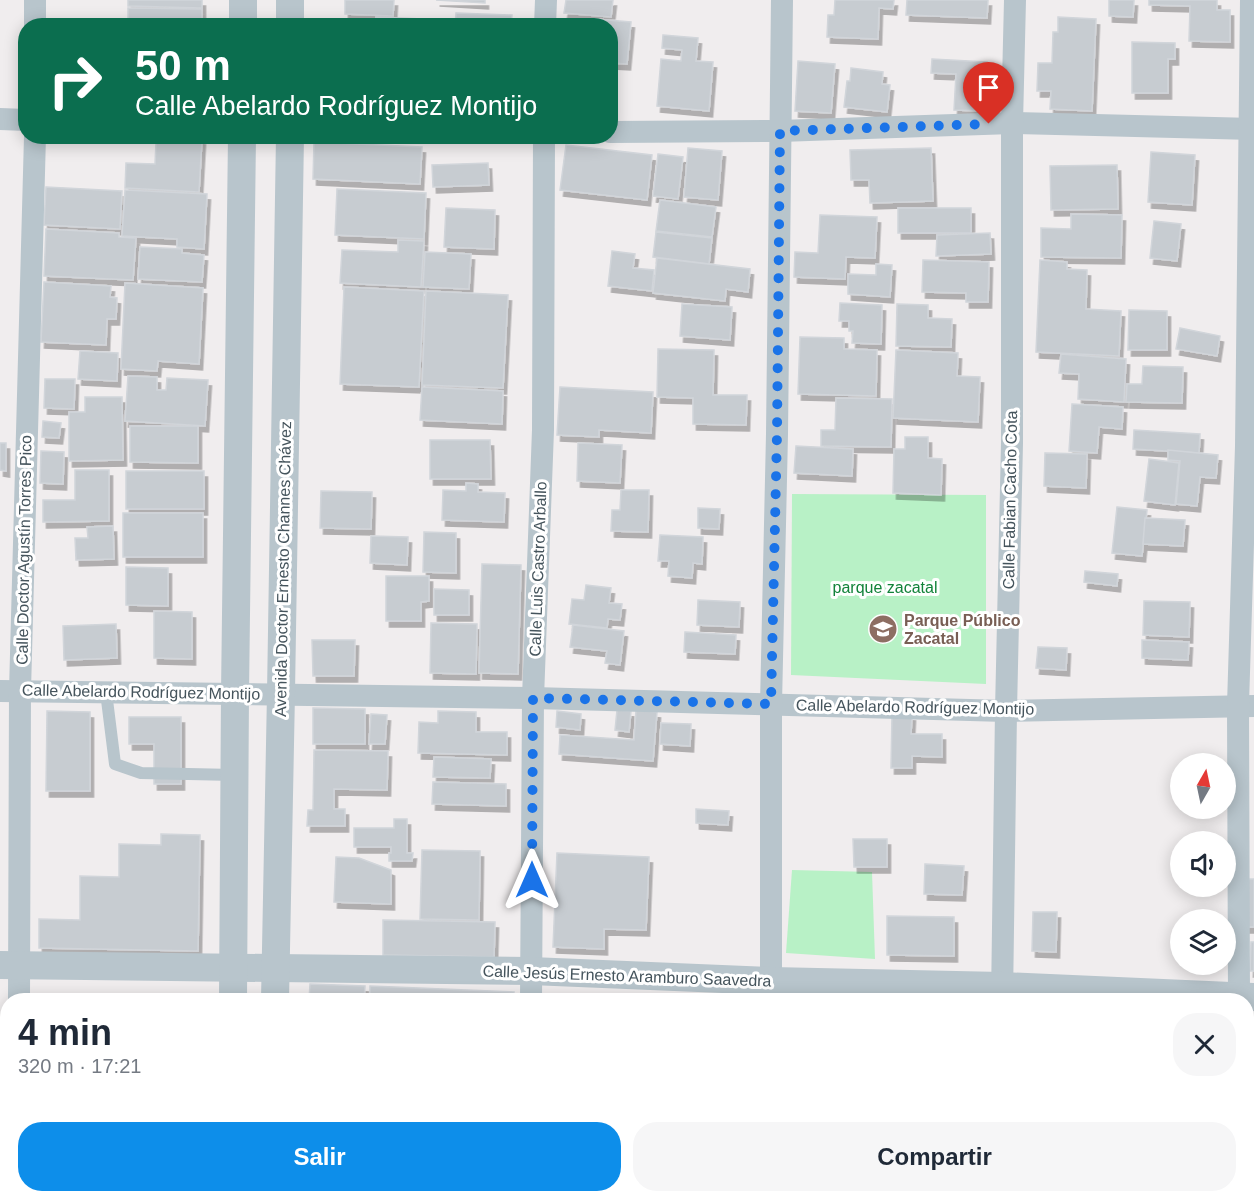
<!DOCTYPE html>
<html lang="es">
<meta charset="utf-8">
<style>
:root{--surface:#fff;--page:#f6f6f7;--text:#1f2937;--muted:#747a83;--accent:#0d8eea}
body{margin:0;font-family:Arial,sans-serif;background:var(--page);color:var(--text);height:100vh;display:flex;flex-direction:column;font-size:22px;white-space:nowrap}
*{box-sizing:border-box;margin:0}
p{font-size:20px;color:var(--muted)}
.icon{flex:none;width:33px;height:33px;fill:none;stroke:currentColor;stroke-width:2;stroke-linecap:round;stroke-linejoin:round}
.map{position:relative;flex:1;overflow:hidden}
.details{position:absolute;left:0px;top:993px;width:1254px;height:210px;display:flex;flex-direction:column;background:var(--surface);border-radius:24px 24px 0 0;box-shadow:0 3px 15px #0003}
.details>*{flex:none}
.banner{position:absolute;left:18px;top:18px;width:600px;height:126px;border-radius:24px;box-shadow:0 3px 15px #0003;background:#0b6e4f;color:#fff;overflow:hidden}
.needle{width:39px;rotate:9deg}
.controls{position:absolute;left:1170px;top:753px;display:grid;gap:12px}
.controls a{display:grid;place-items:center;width:66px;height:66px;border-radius:50%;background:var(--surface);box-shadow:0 3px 15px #0003;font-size:30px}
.pin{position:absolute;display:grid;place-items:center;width:51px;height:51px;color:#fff;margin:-62px -26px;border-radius:50% 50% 50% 0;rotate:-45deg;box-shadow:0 0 6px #0007}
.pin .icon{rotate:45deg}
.me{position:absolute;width:66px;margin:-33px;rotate:0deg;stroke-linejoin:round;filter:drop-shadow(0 0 4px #0008)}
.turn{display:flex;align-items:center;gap:21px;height:126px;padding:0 18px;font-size:27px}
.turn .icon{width:78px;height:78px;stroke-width:2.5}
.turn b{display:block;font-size:42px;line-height:51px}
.round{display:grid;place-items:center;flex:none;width:63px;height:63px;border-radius:24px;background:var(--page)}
.headline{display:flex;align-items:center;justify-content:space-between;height:102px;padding:0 18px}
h1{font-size:36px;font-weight:800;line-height:45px}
.cta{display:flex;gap:12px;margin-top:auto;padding:12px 18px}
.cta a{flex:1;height:69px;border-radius:24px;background:var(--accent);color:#fff;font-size:24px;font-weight:800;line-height:69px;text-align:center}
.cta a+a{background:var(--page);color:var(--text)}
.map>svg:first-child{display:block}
.green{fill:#b8f1c6}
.building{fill:#c7ccd1;stroke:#d1d5da;stroke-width:1.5;filter:url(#shadow)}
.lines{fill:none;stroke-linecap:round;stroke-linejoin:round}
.service{stroke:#b8c5cc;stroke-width:12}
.minor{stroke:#b8c5cc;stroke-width:22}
.tertiary{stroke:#b8c5cc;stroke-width:28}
.route{stroke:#1a73e8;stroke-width:10;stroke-dasharray:0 18}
.labels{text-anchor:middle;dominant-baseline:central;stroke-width:6;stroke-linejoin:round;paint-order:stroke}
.street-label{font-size:16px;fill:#45545c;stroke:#fff}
.park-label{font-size:16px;fill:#118239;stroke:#fff}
.education-label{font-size:16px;font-weight:bold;fill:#785e54;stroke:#fff;text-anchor:start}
</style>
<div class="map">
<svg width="1254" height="1203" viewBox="0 0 1254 1203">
<defs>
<filter id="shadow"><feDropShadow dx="3.5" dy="6" stdDeviation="0" flood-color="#0004"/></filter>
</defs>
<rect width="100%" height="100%" fill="#f0edee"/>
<g class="green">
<polygon points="792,494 986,495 986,684 791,675"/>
<polygon points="792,870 872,872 875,959 786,953"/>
</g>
<g class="building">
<polygon points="128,0 202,0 202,8 128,6"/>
<polygon points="345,0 394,0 393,16 345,14"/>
<polygon points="436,0 485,0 485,3"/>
<polygon points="566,0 613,0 611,17 564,13"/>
<polygon points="835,0 894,0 893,9 879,8 878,39 827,37 828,15 834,15"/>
<polygon points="907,0 988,0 987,18 906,15"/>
<polygon points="1109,0 1134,0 1133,17 1109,16"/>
<polygon points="1149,0 1217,0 1217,10 1230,10 1230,42 1189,41 1190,6 1149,5"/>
<polygon points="128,8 202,9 202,26 128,26"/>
<polygon points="456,13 512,15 511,26 455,26"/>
<polygon points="376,17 446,20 446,26 376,26"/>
<polygon points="1058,17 1096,19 1092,111 1050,109 1051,91 1037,91 1038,63 1052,63 1053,32 1058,32"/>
<polygon points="595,19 631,22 627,64 610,63 610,26 595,26"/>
<polygon points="663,35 698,38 696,61 713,62 709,111 657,106 661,59 681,61 682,50 662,48"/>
<polygon points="1132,42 1175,43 1175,59 1168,59 1168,93 1132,93"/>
<polygon points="932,59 987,62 984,111 954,110 956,74 931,73"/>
<polygon points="798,61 835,64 831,113 795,111"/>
<polygon points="851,68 883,72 882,84 890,85 887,112 844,107 847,81 850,81"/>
<polygon points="170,137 202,139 199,192 125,188 126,163 155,164 156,142 169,143"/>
<polygon points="314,142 422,147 420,184 313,179"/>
<polygon points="566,145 652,155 647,200 560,190"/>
<polygon points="688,148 722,151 718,200 684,197"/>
<polygon points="931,148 933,201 870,203 869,180 851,180 850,150"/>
<polygon points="1151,152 1195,155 1192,205 1148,202"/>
<polygon points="658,154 683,157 678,199 653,196"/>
<polygon points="488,163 489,185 433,187 432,165"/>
<polygon points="1117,165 1118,209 1051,210 1050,166"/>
<polygon points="46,187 122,191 120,229 44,225"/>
<polygon points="337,189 426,193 424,239 335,235"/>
<polygon points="125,190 207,194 204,249 177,247 177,239 122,236"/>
<polygon points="660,200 716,207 712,237 656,231"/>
<polygon points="446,208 495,210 494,249 444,247"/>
<rect x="898" y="208" width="73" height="25"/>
<polygon points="1071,214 1122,215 1121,258 1041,257 1041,228 1071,229"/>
<polygon points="820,215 877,217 875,258 846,257 845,279 794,277 795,252 818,253"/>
<polygon points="1154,221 1181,224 1177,261 1150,258"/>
<polygon points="46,229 119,233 119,237 136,238 133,280 44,276"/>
<polygon points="656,232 712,238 709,264 653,257"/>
<polygon points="990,233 991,254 936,256 937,235"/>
<polygon points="398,240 424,241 421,287 340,283 342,250 398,252"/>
<polygon points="140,247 182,249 182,253 204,255 202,282 138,279"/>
<polygon points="612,251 635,254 633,268 654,270 652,291 608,286"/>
<polygon points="425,252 471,254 469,289 423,287"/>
<polygon points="657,258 750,269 748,292 726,289 725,301 653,293"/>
<polygon points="923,260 989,262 988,302 966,302 966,293 922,292"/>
<polygon points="1040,260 1067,262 1067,269 1087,270 1086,309 1121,311 1119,356 1036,352"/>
<polygon points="876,264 892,265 890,297 848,294 848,274 876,275"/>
<polygon points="44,282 111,286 110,297 117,298 116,319 107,319 106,345 41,342"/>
<polygon points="125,283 203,288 199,364 158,361 157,371 121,369"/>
<polygon points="344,287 424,291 419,387 340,384"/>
<polygon points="426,291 508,295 503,388 422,385"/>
<polygon points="840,303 882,305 881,344 852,343 853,331 849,331 849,321 839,321"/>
<polygon points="682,304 732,307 730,340 680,336"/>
<polygon points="897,304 928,305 928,318 952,319 951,347 896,346"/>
<polygon points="1129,310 1167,311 1167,350 1128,350"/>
<polygon points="1180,328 1220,336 1217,356 1176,349"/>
<polygon points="800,337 844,338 844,349 877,350 876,396 798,394"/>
<polygon points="658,349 714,350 713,395 747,395 746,425 693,424 693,398 657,397"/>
<polygon points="896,350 958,353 957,376 980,377 978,422 893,418"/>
<polygon points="80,351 118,353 117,381 78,379"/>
<polygon points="1061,354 1126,359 1124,402 1078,399 1079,374 1059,373"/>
<polygon points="1143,366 1183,367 1182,403 1126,402 1127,384 1142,384"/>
<polygon points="128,376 157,377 157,390 166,390 167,378 208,380 205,426 125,421"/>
<polygon points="45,379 75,379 74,409 44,408"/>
<polygon points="422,387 503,391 502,424 420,420"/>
<polygon points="560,387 653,392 651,433 599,430 599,437 557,435"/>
<polygon points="85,397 122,397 123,460 69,461 69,412 85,412"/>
<polygon points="836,398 892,399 891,447 821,446 821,430 835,430"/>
<polygon points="1072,404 1123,407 1122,429 1099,427 1097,453 1069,451"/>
<polygon points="43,421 61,423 59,438 42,437"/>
<polygon points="130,426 198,426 198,463 130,462"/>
<polygon points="1134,430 1200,434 1199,453 1133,449"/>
<polygon points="905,437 928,437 928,458 942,459 941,495 893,493 894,449 905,449"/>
<polygon points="430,440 490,440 491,479 430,479"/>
<polygon points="0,443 6,443 6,471 0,470"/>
<polygon points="578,443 622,445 620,483 577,481"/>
<polygon points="796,446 853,449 852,476 794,473"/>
<polygon points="1168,450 1218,455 1216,478 1200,477 1197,506 1176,504 1180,461 1168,460"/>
<polygon points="41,451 64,452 63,484 40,483"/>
<polygon points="1045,453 1087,454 1086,488 1044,486"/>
<polygon points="1149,459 1179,463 1175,505 1144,501"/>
<polygon points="75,470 109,470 109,521 43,522 43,500 75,500"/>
<rect x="126" y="471" width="78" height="38"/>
<polygon points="466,483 478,484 478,492 505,493 504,522 442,520 443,490 466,491"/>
<polygon points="621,490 649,490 648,532 611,531 612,510 620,510"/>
<polygon points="321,491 372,492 371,529 320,528"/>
<polygon points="1117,507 1147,510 1142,556 1112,553"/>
<polygon points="698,508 720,509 719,529 698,528"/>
<rect x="123" y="513" width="80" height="44"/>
<polygon points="1145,518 1185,520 1183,546 1143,544"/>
<polygon points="113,526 114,559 76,560 75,538 88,538 87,527"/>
<polygon points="424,532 456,533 456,573 423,572"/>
<polygon points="660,535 703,537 702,564 693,563 692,578 668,576 669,561 658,561"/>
<polygon points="371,536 408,537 407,565 370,563"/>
<polygon points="482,564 521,565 518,674 479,673"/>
<polygon points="126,567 168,568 168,606 126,605"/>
<polygon points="1085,571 1118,574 1117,586 1084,582"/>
<polygon points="386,576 429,576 429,601 421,602 421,621 386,621"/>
<polygon points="586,585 611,588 609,603 622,604 620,620 608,619 607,628 569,624 572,599 584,600"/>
<polygon points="434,589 469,590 469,615 434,615"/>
<polygon points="698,600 740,602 739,627 697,625"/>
<polygon points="1144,601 1190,602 1189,637 1143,635"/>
<polygon points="154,611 192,612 192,659 154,658"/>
<polygon points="431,623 477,624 476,674 430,673"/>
<polygon points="116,624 117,658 64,660 63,626"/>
<polygon points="573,625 624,631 620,665 605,663 607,651 570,647"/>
<polygon points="685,632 736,635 735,654 684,652"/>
<polygon points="312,640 355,640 354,676 313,676"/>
<polygon points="1142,640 1189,642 1188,660 1142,658"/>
<polygon points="1038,647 1067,648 1066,670 1036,668"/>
<polygon points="313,708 365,709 365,744 313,744"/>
<polygon points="617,710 631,711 629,732 615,730"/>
<polygon points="636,710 657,712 653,761 559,754 560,735 634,740"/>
<polygon points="47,711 90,712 90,791 46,791"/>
<polygon points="438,711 476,712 476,732 507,732 507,755 418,753 419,722 438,723"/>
<polygon points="557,711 581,714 580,730 556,727"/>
<polygon points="371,714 387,715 385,744 369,744"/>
<polygon points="892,714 912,715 911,734 942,734 942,757 912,756 912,768 891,768"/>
<polygon points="129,717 181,717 181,784 154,784 154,744 129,744"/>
<polygon points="661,723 691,724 690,746 660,744"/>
<polygon points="314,750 388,751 387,790 334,789 334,809 345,809 345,826 307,826 308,810 313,810"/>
<polygon points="434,757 491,759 490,778 433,777"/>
<polygon points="433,782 506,784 506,806 432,804"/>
<polygon points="696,809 729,811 728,825 696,823"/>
<polygon points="394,819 407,819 407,853 413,853 412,861 389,861 389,853 391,853 391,847 354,847 354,828 394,828"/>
<polygon points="161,834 200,835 198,951 39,948 39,919 80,920 80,876 119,877 119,844 161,845"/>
<polygon points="853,839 887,839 887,867 854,867"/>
<polygon points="422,850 480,851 479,920 420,919"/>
<polygon points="557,853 649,857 646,930 604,929 604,949 553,947"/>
<polygon points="336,857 359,858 391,870 391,904 334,902"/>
<polygon points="925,864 964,866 962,895 924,894"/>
<polygon points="1245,879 1254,879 1254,927 1243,927"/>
<polygon points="1033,912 1057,912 1056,952 1032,951"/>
<polygon points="887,916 954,917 954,956 887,955"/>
<polygon points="383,920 495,922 494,957 383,955"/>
<polygon points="1251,942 1254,942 1254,971 1250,971"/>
<polygon points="310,984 365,986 364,1000 309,1000"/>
<polygon points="370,986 514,992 513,1000 370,1000"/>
<polygon points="600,995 697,1000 599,1000"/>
<polygon points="1254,1059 1254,1114 1251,1114"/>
<polygon points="39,1196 87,1196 86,1203 39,1203"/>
<rect x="129" y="1196" width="69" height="7"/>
<polygon points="315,1196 415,1196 414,1203 315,1203"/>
<polygon points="416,1196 450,1196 449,1203 416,1203"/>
<rect x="464" y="1196" width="28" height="7"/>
<rect x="655" y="1196" width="22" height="7"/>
<polygon points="792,1196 969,1199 969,1203 792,1203"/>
<polygon points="1140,1196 1212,1196 1212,1203 1139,1203"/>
</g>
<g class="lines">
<polyline class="service" points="106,692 115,764 141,773 235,775"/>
<g class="minor">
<polyline points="35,0 35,26"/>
<polyline points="545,26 546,0"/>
<polyline points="0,119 26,120"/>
<polyline points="610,132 780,131 1012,123 1254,129"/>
<polyline points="0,691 533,698 1006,711 1254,706"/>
<polyline points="19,1000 20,691 35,136"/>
<polyline points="531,1000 533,698 543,430 544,136"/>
<polyline points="771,1000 771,704 777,434 782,0"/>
<polyline points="1002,1000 1006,711 1012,443 1012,123 1015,0"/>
<polyline points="1239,1000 1238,705 1246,446 1251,0"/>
<polyline points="21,1196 22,1203"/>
<polyline points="529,1203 529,1196"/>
<polyline points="765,1203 765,1196"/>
<polyline points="999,1203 999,1196"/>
<polyline points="1236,1203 1236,1196"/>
</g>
<g class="tertiary">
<polyline points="243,26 243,0"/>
<polyline points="290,26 290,0"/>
<polyline points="0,965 531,971 771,981 1002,986 1254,997"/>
<polyline points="233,1000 235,694 242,136"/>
<polyline points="275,1000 281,693 290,136"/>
<polyline points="276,1196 276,1203"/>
<polyline points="231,1203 231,1196"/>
</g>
</g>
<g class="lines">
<polyline class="route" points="532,880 533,698 771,704 777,434 780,131 989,124"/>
</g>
<defs>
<g id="school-disc" transform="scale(1.5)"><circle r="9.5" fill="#8d6e63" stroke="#fff"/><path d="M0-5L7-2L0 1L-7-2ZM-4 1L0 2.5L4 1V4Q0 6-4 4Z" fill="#fff"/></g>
</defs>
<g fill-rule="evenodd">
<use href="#school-disc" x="883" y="629"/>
</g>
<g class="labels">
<g class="street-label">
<text transform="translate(1010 500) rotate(-89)">Calle Fabian Cacho Cota</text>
<text transform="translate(24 550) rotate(-89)">Calle Doctor Agustín Torres Pico</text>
<text transform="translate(283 569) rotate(-89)">Avenida Doctor Ernesto Channes Chávez</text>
<text transform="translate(538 569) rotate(-88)">Calle Luis Castro Arballo</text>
<text transform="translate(141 692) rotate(1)">Calle Abelardo Rodríguez Montijo</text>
<text transform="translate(915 707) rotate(1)">Calle Abelardo Rodríguez Montijo</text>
<text transform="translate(627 976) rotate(2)">Calle Jesús Ernesto Aramburo Saavedra</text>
</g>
<g class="park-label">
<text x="885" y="587">parque zacatal</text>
</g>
<g class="education-label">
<text x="904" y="620">Parque Público<tspan x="904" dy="18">Zacatal</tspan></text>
</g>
</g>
</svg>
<div class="controls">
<a><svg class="needle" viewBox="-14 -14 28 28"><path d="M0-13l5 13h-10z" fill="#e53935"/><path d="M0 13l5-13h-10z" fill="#747a83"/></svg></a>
<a><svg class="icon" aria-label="sound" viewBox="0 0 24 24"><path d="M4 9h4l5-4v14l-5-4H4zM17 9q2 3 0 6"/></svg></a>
<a><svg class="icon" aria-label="layers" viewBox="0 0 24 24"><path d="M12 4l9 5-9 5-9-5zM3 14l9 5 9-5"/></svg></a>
</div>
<div class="pin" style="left:989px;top:124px;background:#d93025"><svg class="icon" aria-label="arrive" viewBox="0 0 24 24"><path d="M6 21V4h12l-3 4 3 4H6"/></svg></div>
<svg class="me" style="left:532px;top:880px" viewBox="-20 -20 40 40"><path d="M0-17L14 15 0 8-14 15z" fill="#1a73e8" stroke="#fff" stroke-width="4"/></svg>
<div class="banner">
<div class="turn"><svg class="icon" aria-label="right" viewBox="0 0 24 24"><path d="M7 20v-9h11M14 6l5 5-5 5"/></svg><div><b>50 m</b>Calle Abelardo Rodríguez Montijo</div></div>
</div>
<section class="details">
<div class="headline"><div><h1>4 min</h1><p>320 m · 17:21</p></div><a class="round"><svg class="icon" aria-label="close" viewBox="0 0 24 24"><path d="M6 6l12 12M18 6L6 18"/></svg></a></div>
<div class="cta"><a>Salir</a><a>Compartir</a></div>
</section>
</div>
